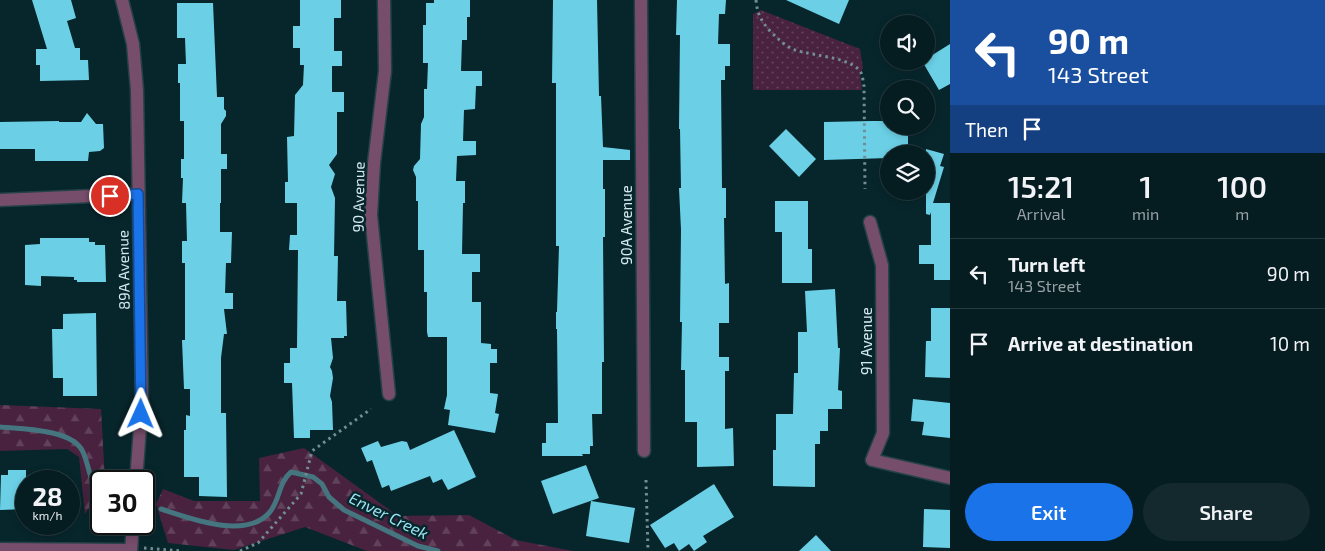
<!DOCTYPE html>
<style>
:root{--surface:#051c21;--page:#13292e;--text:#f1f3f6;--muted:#97a1a5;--line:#263a3f;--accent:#1a73e8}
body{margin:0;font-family:"Exo 2",sans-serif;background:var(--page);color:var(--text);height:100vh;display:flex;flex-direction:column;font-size:19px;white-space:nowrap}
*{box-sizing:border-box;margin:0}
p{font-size:16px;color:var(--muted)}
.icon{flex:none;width:28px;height:28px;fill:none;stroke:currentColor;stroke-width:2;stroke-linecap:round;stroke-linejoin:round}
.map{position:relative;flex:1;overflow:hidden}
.sheet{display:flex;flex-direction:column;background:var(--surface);width:375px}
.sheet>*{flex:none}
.banner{background:#1a4fa0;color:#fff;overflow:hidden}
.buttons{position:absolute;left:880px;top:15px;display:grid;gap:10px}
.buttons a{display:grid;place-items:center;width:55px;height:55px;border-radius:50%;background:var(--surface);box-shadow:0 2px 8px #0003,0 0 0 1px var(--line);font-size:25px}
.speed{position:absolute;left:15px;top:470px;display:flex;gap:10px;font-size:25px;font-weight:700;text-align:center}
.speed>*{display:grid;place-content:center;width:65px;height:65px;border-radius:50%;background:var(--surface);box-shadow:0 2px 8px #0003,0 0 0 1px var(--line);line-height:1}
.speed small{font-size:12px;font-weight:400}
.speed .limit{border:2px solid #111;border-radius:8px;background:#fff;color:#111}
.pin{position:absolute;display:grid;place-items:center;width:42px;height:42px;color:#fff;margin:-21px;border:2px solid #fff;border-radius:50%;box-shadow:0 1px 5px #0007}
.me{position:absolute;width:55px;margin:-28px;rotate:1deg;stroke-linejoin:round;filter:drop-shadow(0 0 4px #0008)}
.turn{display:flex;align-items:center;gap:18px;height:105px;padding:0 15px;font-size:22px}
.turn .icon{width:65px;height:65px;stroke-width:2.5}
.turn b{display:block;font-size:35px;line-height:42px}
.then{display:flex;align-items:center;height:48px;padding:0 15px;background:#0003;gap:10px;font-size:19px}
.eta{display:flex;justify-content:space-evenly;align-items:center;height:85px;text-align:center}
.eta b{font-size:30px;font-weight:600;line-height:35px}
.primary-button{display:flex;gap:10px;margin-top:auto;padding:10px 15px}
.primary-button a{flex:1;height:58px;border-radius:30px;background:var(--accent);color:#fff;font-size:20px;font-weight:600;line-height:58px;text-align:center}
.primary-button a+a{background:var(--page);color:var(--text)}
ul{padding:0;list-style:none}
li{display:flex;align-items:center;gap:15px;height:70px;padding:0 15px;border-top:1px solid var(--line)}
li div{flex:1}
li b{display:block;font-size:19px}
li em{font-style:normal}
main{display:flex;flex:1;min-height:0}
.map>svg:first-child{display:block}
.grass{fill:url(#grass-dots)}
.forest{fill:url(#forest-firs)}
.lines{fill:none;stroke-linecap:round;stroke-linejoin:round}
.stream{stroke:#45767f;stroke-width:5}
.building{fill:#6bd0e6}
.minor-casing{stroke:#244147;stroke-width:15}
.path{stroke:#738e93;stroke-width:3;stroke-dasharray:2.5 4;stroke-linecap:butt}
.minor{stroke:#764d6b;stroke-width:12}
.route-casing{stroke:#114b97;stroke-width:12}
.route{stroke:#1a73e8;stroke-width:9}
.labels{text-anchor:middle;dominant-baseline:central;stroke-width:5;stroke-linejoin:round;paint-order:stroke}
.street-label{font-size:15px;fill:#d4eaef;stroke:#07262c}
.water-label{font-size:16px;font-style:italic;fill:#9be6f7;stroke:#07262c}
</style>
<main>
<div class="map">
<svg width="950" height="551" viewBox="0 0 950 551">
<defs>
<pattern id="grass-dots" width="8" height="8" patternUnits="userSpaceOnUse" patternTransform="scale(1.25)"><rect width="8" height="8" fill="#48223f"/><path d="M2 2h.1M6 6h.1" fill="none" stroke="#62425b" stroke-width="1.8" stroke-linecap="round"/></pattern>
<pattern id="forest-firs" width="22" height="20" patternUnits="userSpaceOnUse" patternTransform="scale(1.25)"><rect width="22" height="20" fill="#48223f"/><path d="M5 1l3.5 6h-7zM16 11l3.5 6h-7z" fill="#62425b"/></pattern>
</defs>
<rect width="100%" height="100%" fill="#07262c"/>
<polygon class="grass" points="761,10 860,49 863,68 860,74 862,90 753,90 753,14"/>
<g class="forest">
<polygon points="0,405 101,409 105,481 101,481 101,490 85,514 79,457 67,449 0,451"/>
<polygon points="304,448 398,516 469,515 516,540 573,551 367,551 305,527 234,550 168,543 156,504 163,489 194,501 260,501 259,458"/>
</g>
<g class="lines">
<g class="stream">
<path d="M0 427C22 429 73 429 83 452 89 465 89 481 99 492"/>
<path d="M161 509C189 518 245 540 269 513 280 501 278 483 291 472L313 477 322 484 329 497 344 510 418 546 438 551"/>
</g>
</g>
<g class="building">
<polygon points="32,0 71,0 76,18 67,21 75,48 80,48 80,60 88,60 89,80 40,81 40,65 36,65 36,49 47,49"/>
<polygon points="300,0 341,0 341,18 334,18 334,51 342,51 342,66 332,66 332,92 344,92 344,112 337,112 337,154 329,165 335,174 331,187 335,198 334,256 338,256 337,301 346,301 347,336 344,336 344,338 331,338 333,358 330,367 332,371 333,378 330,396 332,402 333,430 310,430 310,438 294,438 292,383 284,383 284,363 290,363 290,348 297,348 298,250 289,250 290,235 297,235 297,203 285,203 285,182 288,182 287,137 294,136 295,95 303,85 304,65 300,65 300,48 293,48 293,26 300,26"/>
<polygon points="434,0 470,0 470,17 467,17 467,40 462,40 461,71 482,71 482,86 476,86 475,109 464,110 463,141 476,141 476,155 457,156 456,181 465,181 465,203 463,203 462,254 480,254 480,272 472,272 472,302 481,302 481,343 491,344 491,349 497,349 497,363 490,363 490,393 498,394 495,413 499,414 495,433 448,425 450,410 444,409 447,395 447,337 428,337 427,332 427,292 424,292 424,250 418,250 418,201 416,201 416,177 413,170 414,166 420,159 421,124 424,117 424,89 427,89 428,63 423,63 423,25 426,25 426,3 434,3"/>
<polygon points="553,0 597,0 599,96 601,96 603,147 630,150 630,160 603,160 603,189 605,189 605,237 603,237 604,362 602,362 602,414 592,414 593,446 590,446 590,454 582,454 583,456 542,456 542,443 546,443 546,423 558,423 557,329 556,329 556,312 557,312 559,246 556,246 556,83 552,83"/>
<polygon points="677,0 726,0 725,14 719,14 718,44 730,44 730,66 725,66 725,80 721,80 722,188 726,188 726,218 724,218 725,284 729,283 729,323 719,323 719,357 729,357 729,371 725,371 725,429 733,428 734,466 697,467 697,422 685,422 685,370 681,370 682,322 680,322 681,230 679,188 681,188 680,129 679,129 680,35 676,35"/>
<polygon points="786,0 849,0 839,24"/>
<polygon points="177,3 213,3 217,97 224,97 224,109 226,111 226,116 221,124 221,154 227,154 227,169 221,169 221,203 220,203 220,232 232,232 231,263 226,263 225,293 233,293 233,309 224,309 227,334 224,334 221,358 221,413 226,413 227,497 199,496 199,477 184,477 184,430 186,430 186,415 190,416 190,389 184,389 182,340 185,340 185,263 182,263 182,241 187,241 186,203 182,203 183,178 181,178 181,159 184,159 184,121 180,121 180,83 178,83 178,64 186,64 185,38 177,38"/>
<polygon points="950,44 950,84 939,90 922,61 926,61 926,59"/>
<polygon points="87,113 96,124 103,124 104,148 100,151 89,152 88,161 35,161 35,149 0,149 0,122 59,121 59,122 81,122"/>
<polygon points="871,121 889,121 889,126 908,126 908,154 889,154 889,158 824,160 824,122"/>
<polygon points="786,129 816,159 799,177 769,146"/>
<polygon points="926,149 944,154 940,166 944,167 933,203 950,203 950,280 934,280 934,264 919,264 919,245 931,245 931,212 930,215 926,214"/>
<polygon points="775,201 808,201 808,249 812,249 812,283 782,283 782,232 775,232"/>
<polygon points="40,238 89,238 89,242 95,242 95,245 105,245 106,282 77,282 77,280 74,280 74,277 41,276 41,286 25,285 25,245 40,244"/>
<polygon points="835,289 838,348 840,348 838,390 842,391 842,409 828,409 828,431 820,431 820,444 815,444 815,487 773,486 773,450 776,450 776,414 793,414 794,373 798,373 798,332 807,332 805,291"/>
<polygon points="931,308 950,308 950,378 925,377 926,341 931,341"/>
<polygon points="96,313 97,396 63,396 63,378 53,378 52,329 63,329 63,314"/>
<polygon points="913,399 950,403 950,438 922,435 924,422 911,421"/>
<polygon points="454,430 476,477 448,490 442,479 433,483 430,476 391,491 389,485 382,488 372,460 367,462 361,448 378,441 381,447 402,441 407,442 410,450"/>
<polygon points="586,465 599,498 553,514 541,481"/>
<polygon points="8,470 26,470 26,509 0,510 1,475 8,475"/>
<polygon points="714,484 734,517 703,536 707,542 694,551 689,544 679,551 674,543 665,548 650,525"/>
<polygon points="591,501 635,508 629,543 586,536"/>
<polygon points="924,509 950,510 950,548 923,547"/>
<polygon points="816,535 831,551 799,551"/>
</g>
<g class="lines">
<g class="minor-casing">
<g id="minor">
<polyline points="122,0 133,44 137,90 142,401 136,481"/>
<polyline points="384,0 385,71 374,163 371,215 389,394"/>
<polyline points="641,0 644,451"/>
<polyline points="0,200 138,194"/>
<polyline points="870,222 882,265 883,433 872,460 950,478"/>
<polyline points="0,549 131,550"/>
<polyline points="131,551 133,524"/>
</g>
</g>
<g class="path">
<path d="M756 0C757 13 761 21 770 31 778 39 785 46 795 50 812 56 856 57 862 75 863 78 863 83 864 86L865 189"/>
<polyline points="646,480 648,551"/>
<polyline points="144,548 183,551"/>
<polyline points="240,551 258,543 301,494 312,451 371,409"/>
</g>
<use href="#minor" class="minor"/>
</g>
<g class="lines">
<g class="route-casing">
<polyline id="route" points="110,196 138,194 141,414"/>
</g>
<use href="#route" class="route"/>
</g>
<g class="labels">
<g class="street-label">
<text transform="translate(358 197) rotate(-89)">90 Avenue</text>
<text transform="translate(626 225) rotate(-90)">90A Avenue</text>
<text transform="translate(123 270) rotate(-91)">89A Avenue</text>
<text transform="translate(866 341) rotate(-90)">91 Avenue</text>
</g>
<g class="water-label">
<text transform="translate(389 515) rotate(26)">Enver Creek</text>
</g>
</g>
</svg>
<div class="buttons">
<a><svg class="icon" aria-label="sound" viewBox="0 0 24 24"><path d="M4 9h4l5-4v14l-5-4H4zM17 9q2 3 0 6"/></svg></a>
<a><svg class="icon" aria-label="search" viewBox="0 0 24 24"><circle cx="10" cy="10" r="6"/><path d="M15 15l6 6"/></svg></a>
<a><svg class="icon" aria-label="layers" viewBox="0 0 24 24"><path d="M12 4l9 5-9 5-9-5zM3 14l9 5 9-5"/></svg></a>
</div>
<div class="speed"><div>28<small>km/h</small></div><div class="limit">30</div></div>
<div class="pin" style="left:110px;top:196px;background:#d93025"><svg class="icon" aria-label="arrive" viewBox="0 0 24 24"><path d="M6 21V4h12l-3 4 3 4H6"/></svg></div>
<svg class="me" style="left:141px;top:414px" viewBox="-20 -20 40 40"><path d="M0-17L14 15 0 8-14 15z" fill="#1a73e8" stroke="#fff" stroke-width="4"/></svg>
</div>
<section class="sheet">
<div class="banner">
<div class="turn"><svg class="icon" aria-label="left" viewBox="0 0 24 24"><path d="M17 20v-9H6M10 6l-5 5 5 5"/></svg><div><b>90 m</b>143 Street</div></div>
<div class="then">Then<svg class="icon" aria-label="arrive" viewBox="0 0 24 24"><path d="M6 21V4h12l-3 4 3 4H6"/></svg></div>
</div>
<div class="eta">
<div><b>15:21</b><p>Arrival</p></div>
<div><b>1</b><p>min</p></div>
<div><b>100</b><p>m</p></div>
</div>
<ul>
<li><svg class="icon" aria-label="left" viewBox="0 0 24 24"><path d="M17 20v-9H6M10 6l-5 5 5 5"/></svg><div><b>Turn left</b><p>143 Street</p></div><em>90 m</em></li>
<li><svg class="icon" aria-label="arrive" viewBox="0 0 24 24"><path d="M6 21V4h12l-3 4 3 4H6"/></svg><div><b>Arrive at destination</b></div><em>10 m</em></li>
</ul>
<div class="primary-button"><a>Exit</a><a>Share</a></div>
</section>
</main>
